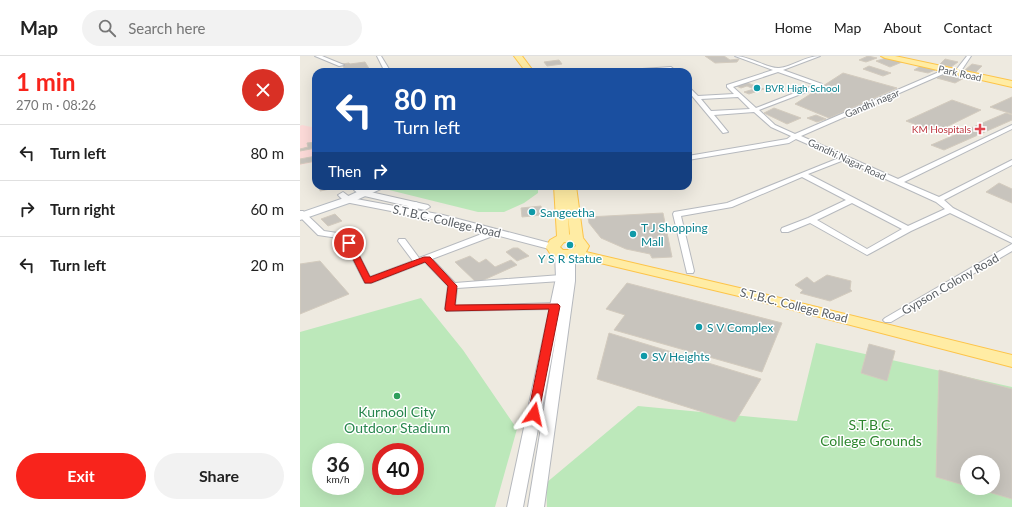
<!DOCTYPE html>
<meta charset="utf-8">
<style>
:root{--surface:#fff;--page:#f2f2f2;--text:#222;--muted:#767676;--line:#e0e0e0;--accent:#f8241c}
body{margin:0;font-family:Lato,sans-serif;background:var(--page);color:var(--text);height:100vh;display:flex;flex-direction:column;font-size:15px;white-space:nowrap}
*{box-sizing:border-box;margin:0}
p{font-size:13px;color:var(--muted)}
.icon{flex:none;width:22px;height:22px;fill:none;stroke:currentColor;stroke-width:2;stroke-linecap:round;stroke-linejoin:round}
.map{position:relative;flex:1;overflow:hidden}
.side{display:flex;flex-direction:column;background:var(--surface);width:300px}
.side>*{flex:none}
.top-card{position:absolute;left:12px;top:12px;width:380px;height:122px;border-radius:12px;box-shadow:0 4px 16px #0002;background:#1a4fa0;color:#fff;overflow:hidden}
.fabs{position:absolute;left:660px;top:399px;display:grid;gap:8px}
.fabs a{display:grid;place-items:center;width:40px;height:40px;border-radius:50%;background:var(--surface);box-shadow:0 4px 16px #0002;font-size:20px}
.speed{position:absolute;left:12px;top:387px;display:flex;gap:8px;font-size:20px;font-weight:700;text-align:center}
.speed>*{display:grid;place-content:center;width:52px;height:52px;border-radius:50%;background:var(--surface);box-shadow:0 4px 16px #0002;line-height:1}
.speed small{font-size:10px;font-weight:400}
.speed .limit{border:6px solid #d22;background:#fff;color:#111}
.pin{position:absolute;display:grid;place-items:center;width:34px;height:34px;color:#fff;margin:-17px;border:2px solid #fff;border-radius:50%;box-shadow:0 1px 4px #0007}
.me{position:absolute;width:44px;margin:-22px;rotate:11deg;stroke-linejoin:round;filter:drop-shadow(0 0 3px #0008)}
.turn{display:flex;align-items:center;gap:14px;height:84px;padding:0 16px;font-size:18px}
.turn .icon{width:52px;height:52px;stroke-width:2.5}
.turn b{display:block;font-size:28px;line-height:34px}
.then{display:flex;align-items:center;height:38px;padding:0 16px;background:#0003;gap:8px;font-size:15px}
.round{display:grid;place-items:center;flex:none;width:42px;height:42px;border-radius:21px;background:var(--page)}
.head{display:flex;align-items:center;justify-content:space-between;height:68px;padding:0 16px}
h1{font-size:24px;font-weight:700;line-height:30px;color:var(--accent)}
.action{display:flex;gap:8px;margin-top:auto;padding:8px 16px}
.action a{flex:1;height:46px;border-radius:24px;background:var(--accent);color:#fff;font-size:16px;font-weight:700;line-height:46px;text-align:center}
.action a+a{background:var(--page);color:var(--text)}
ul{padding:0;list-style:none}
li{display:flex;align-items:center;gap:12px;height:56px;padding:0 16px;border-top:1px solid var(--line)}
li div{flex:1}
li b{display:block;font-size:15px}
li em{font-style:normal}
header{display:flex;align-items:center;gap:24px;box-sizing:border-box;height:56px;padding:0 20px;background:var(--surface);border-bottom:1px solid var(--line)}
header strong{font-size:19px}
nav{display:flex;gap:22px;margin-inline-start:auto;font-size:14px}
.search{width:280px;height:36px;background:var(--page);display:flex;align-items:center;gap:10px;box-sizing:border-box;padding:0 14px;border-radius:22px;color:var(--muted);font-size:15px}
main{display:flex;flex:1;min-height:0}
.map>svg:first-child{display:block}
.medical{fill:#fddbd9}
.green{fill:#bce8ba;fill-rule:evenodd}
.building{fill:#c8c4bd;stroke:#d3cbbe}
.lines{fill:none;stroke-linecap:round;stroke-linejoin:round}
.minor-casing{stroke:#b6b9be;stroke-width:2}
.tertiary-casing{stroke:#b6b9be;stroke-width:2}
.secondary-casing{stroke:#b6bbc1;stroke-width:2}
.primary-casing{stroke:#fdc449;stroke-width:2}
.minor{fill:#fff;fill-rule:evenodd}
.tertiary{fill:#fff;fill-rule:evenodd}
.secondary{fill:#fff;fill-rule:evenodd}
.primary{fill:#ffeca4;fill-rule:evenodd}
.route{fill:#f8241c;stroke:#a11712}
.culture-dot{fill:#0f9aa8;stroke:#fff;stroke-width:1.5}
.health-dot{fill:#e0444e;stroke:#fff;stroke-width:1.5}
.leisure-dot{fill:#2e9e5b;stroke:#fff;stroke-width:1.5}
.labels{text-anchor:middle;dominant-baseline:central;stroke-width:3;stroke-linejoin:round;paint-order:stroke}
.far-street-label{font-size:10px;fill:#595e63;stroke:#fff}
.far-culture-label{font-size:10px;fill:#0d838f;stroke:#fff;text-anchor:start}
.far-health-label{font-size:10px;fill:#be3a42;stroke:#fff;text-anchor:end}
.culture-label{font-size:12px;fill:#0d838f;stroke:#fff;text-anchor:start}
.street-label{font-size:12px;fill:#595e63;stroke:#fff}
.near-leisure-label{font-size:14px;fill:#27864d;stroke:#fff}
.near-park-label{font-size:14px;fill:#2d862e;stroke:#fff}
</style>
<header>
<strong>Map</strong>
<div class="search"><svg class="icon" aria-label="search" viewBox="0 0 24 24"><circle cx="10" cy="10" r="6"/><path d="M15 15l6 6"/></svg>Search here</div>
<nav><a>Home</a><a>Map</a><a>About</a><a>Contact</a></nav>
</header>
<main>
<section class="side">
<div class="head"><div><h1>1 min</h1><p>270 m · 08:26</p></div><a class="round" style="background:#d93025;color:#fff"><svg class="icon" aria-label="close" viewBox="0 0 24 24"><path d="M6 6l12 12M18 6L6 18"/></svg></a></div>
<ul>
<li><svg class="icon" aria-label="left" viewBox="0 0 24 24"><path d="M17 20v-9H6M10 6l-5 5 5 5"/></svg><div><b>Turn left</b></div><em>80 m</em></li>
<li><svg class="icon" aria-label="right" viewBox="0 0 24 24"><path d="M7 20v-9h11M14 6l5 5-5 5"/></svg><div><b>Turn right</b></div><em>60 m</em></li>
<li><svg class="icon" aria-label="left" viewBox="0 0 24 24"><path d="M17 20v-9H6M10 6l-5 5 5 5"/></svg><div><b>Turn left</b></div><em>20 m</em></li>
</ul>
<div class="action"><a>Exit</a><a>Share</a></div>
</section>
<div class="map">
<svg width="712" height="451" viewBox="0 0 712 451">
<rect width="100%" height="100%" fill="#eeeae0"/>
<polygon class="medical" points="2,69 16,72 16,106 0,109 0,70"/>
<g class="green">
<polygon points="86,130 238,130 238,137 224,147 204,156 178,156 81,132"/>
<path d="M121 242 163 294 217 373 195 451H0V276ZM21 396H55V430H21ZM81 396H115V430H81Z"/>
<path d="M516 287 712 331V451H247L246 427 338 350 497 365ZM667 406H693V432H667Z"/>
</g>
<g class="building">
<polygon points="405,0 424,0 430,4 439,3 437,6 415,7"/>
<polygon points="568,0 577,2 566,6 559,4"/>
<polygon points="586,2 602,6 590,11 576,5"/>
<polygon points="645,3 658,6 651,11 640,8"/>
<polygon points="259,4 262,8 247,10 244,6"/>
<polygon points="65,6 70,14 46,16 42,8 49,7 50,8"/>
<polygon points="672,8 682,10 676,16 665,14"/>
<polygon points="569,10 591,17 583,20 563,13"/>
<polygon points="621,10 635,14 628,17 614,14"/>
<polygon points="543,17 597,32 529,62 495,48"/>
<polygon points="649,17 666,21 655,27 637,22"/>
<polygon points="445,26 464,33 449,38 444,36 454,33 447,30 441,32 434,29"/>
<polygon points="712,41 712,58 690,51"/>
<polygon points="652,44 681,54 636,76 606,65"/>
<polygon points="474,52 501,62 487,68 464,57"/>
<polygon points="706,57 712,59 712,64 644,94 631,89"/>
<polygon points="516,59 526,63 517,66 507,62"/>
<polygon points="16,86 16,92 0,95 0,93 8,91 7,87"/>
<polygon points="16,100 16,105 0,108 0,103"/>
<polygon points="699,127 712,133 712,147 686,136"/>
<polygon points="20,130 36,130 36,132 20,135"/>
<polygon points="241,150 242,159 222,161 221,152"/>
<polygon points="363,157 372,201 352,202 350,198 326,193 301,182 289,167 288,161"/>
<polygon points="35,158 42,165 28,170 21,163"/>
<polygon points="213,192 218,192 229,200 217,205 206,196"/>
<polygon points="170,200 179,207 186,203 195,211 211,204 217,209 177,227 155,206"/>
<polygon points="20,205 49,238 0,258 0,208"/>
<polygon points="527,219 551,225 550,233 552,235 530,245 500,237 503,234 495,229 507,221 514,227"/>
<polygon points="327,227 482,267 462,316 314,274 325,259 306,253"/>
<polygon points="309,277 461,323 435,366 297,323"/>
<polygon points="569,288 595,295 587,325 561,317"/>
<polygon points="639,314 712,333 712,443 675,432 693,432 693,406 667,406 667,430 636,421"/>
</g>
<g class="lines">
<g class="minor-casing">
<g id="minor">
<polygon points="15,0 22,0 44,9 39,10"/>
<polygon points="77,0 81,0 89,13 88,14 84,14"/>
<path d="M435 0C449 0 469 13 479 12 492 11 505 0 520 0L483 14 522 28V30L459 54 475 69 495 78 646 13H650V15L501 80 598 123 712 69V73L604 126 639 141 712 104V109L644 144 653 152 712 182V187L650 157 611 175 567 199 510 167 488 176H482L481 174 482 172 508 162 546 144 502 121 432 151 381 160 394 215 393 217H387L373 158 374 156 427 147 539 102 496 83 489 87 388 104V100L487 83 491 80 471 71 454 56 414 59 428 76 423 77 388 35V30L398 40 434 38 427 31V29L473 14ZM478 16 515 29 456 52 433 31ZM438 41 450 53 411 55 401 43ZM544 104 636 146 645 153 608 170 508 118ZM552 147 602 173 567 193 517 164Z"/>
<polygon points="667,0 671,0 661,15 657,15 656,14"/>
<polygon points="371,11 377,16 370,15 325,16 328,14"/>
<polygon points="0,155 3,155 24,175 44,178 52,185 70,221 113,205 98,185 99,183 105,183 119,202 192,174 198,174 199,176 198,178 132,203 155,227 261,219 265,222 261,225 157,232 155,250 255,247 260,250 255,253 147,255 145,253 148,230 125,206 71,227 65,227 45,188 38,182 18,179 0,161"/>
<polygon points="712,188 712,195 591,266 585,266 583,264 585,262"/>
</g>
</g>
<g class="tertiary-casing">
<g id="tertiary">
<polygon points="58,131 66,135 128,149 130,151 125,154 60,139 54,134"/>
<polygon points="43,136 51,142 143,159 257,189 258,191 253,194 142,165 45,146 38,139"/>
<polygon points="260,194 264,195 265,197 270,195 275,198 275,225 244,451 228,451 257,274 223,451 207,451 256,222 255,197"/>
</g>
</g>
<g class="secondary-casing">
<g id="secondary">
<polygon points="70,130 84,130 83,132 52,146 0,164 0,157 44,142"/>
<path d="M116 146 121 149 113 158H105L103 156C107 151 111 147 116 146Z"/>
</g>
</g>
<g class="primary-casing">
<g id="primary">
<polygon points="214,0 222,0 234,16 226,16"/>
<polygon points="581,0 595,0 712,25 712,31 585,2"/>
<path d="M254 130H276L283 182 289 190 286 196 448 234 712 299V311L447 242 275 201 263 202 251 199 246 191 250 184 257 180ZM268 158 270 179 269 178ZM264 186 275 188 276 190 270 194H263L260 191Z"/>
</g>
</g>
<use href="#minor" class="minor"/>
<use href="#tertiary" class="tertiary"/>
<use href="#secondary" class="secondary"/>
<use href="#primary" class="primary"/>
</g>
<polygon class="route" points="49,184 53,187 70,221 124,201 130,201 157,230 155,249 258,248 260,250 238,361 234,363 230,361 228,358 249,253 146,255 145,253 148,230 125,206 71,227 65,227 45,187"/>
<g class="culture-dot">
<circle cx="457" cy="32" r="4"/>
<circle cx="232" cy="156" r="4"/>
<circle cx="333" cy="178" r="4"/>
<circle cx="270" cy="189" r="4"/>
<circle cx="399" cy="271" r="4"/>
<circle cx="344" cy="300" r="4"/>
</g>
<path class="health-dot" d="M678 67h4v4h4v4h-4v4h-4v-4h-4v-4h4z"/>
<circle class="leisure-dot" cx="97" cy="340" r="4"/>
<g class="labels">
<g class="far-street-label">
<text transform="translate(660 17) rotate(12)">Park Road</text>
<text transform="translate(572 47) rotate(-23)">Gandhi nagar</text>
<text transform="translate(547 103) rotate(25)">Gandhi Nagar Road</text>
</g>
<g class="far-culture-label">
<text x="465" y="32">BVR High School</text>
</g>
<g class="far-health-label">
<text x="671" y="73">KM Hospitals</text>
</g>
<g class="culture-label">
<text x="240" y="156">Sangeetha</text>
<text x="341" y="171">T J Shopping<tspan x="341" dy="14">Mall</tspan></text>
<text x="270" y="202" text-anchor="middle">Y S R Statue</text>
<text x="407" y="271">S V Complex</text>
<text x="352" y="300">SV Heights</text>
</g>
<g class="street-label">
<text transform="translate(147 165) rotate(13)">S.T.B.C. College Road</text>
<text transform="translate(650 228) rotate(-30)">Gypson Colony Road</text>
<text transform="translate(494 249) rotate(14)">S.T.B.C. College Road</text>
</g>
<g class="near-leisure-label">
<text x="97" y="355">Kurnool City<tspan x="97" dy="16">Outdoor Stadium</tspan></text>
</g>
<g class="near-park-label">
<text x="571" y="368">S.T.B.C.<tspan x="571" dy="16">College Grounds</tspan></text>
</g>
</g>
</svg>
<div class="fabs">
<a><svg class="icon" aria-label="search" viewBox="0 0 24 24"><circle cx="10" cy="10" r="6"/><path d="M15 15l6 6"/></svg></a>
</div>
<div class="speed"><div>36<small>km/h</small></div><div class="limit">40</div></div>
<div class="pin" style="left:49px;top:187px;background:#d93025"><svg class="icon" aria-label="arrive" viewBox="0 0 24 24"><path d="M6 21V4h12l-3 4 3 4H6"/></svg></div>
<svg class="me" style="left:234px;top:358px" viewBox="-20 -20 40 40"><path d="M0-17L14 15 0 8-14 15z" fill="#f8241c" stroke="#fff" stroke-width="4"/></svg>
<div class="top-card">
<div class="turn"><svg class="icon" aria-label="left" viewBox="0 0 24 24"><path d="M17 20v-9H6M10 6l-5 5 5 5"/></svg><div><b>80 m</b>Turn left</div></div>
<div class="then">Then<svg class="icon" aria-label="right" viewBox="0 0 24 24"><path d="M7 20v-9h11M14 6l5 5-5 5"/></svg></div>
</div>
</div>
</main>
